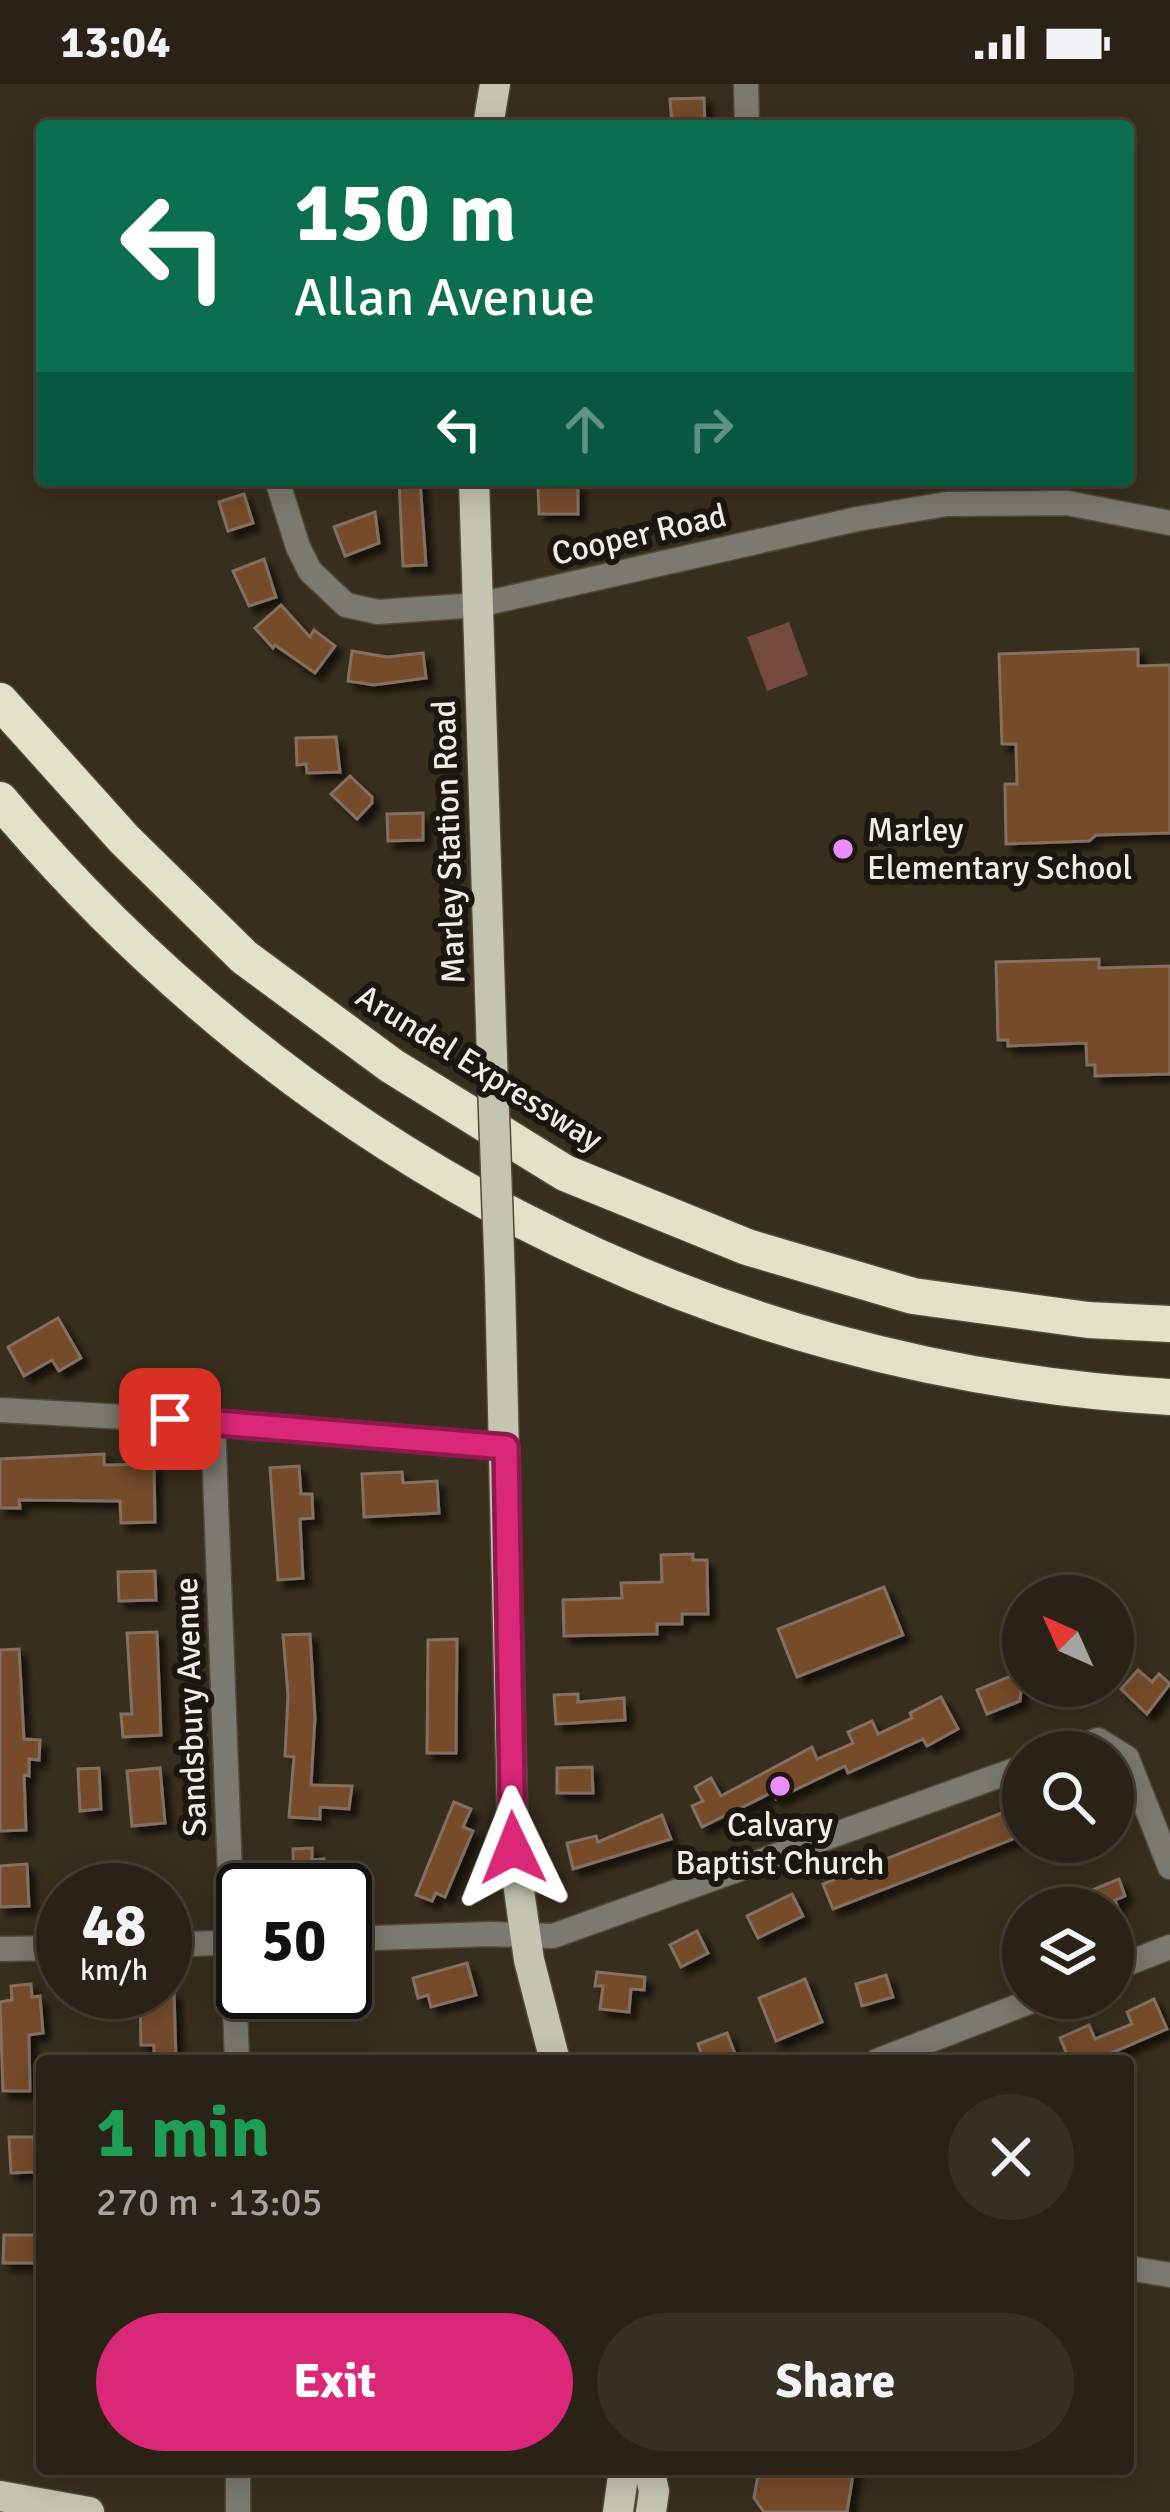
<!DOCTYPE html>
<meta charset="utf-8">
<style>
:root{--surface:#2a2216;--page:#362f23;--text:#f1f3f6;--muted:#a5a4a1;--line:#463f35;--accent:#db2777}
body{margin:0;font-family:Signika,sans-serif;background:var(--page);color:var(--text);height:100vh;display:flex;flex-direction:column;font-size:45px;white-space:nowrap}
*{box-sizing:border-box;margin:0}
p{font-size:39px;color:var(--muted)}
.icon{flex:none;width:66px;height:66px;fill:none;stroke:currentColor;stroke-width:2;stroke-linecap:round;stroke-linejoin:round}
.map{position:relative;flex:1;overflow:hidden}
.side{position:absolute;left:36px;top:1971px;width:1098px;height:420px;display:flex;flex-direction:column;background:var(--surface);border-radius:12px;box-shadow:0 6px 30px #0003,0 0 0 3px var(--line)}
.side>*{flex:none}
.guide{position:absolute;left:36px;top:36px;width:1098px;height:366px;border-radius:12px;box-shadow:0 6px 30px #0003,0 0 0 3px var(--line);background:#0b6e4f;color:#fff;overflow:hidden}
.needle{width:78px;rotate:315deg}
.tools{position:absolute;left:1002px;top:1491px;display:grid;gap:24px}
.tools a{display:grid;place-items:center;width:132px;height:132px;border-radius:50%;background:var(--surface);box-shadow:0 6px 30px #0003,0 0 0 3px var(--line);font-size:60px}
.speed{position:absolute;left:36px;top:1779px;display:flex;gap:24px;font-size:60px;font-weight:700;text-align:center}
.speed>*{display:grid;place-content:center;width:156px;height:156px;border-radius:50%;background:var(--surface);box-shadow:0 6px 30px #0003,0 0 0 3px var(--line);line-height:1}
.speed small{font-size:30px;font-weight:400}
.speed .limit{border:6px solid #111;border-radius:18px;background:#fff;color:#111}
.pin{position:absolute;display:grid;place-items:center;width:102px;height:102px;color:#fff;margin:-51px;border-radius:24px;box-shadow:0 6px 18px #0006}
.me{position:absolute;width:132px;margin:-66px;rotate:358deg;stroke-linejoin:round;filter:drop-shadow(0 0 9px #0008)}
.turn{display:flex;align-items:center;gap:42px;height:252px;padding:0 60px;font-size:54px}
.turn .icon{width:156px;height:156px;stroke-width:2.5}
.turn b{display:block;font-size:84px;line-height:102px}
.lanes{display:flex;align-items:center;height:114px;padding:0 60px;background:#0003;justify-content:center;gap:60px;direction:ltr}
.lanes .off{opacity:.35}
.round{display:grid;place-items:center;flex:none;width:126px;height:126px;border-radius:63px;background:var(--page)}
.head{display:flex;align-items:center;justify-content:space-between;height:204px;padding:0 60px}
h1{font-size:72px;font-weight:800;line-height:90px;color:#1e9e55}
.button{display:flex;gap:24px;margin-top:auto;padding:24px 60px}
.button a{flex:1;height:138px;border-radius:72px;background:var(--accent);color:#fff;font-size:48px;font-weight:800;line-height:138px;text-align:center}
.button a+a{background:var(--page);color:var(--text)}
.status{display:flex;justify-content:space-between;align-items:center;height:84px;padding:0 60px;background:var(--surface);direction:ltr}
.status svg{height:33px;fill:currentColor}
.map>svg:first-child{display:block}
.green{fill:#74493f}
.building{fill:#744b2c;stroke:#837063;stroke-width:3;filter:url(#shadow)}
.lines{fill:none;stroke-linecap:round;stroke-linejoin:round}
.minor-casing{stroke:#524939;stroke-width:27}
.major-casing{stroke:#524939;stroke-width:33}
.highway-casing{stroke:#524939;stroke-width:39}
.minor{stroke:#7a7a70;stroke-width:24}
.major{stroke:#c5c4b0;stroke-width:30}
.highway{stroke:#e2e1ca;stroke-width:36}
.major-bridge-casing{stroke:#524939;stroke-width:33;stroke-linecap:butt}
.major-bridge{stroke:#c5c4b0;stroke-width:30}
.route-casing{stroke:#8e194d;stroke-width:30}
.route{stroke:#db2777;stroke-width:21}
.poi-dot{fill:#eb8dfc;stroke:#1b1710;stroke-width:4.5}
.labels{text-anchor:middle;dominant-baseline:central;stroke-width:12;stroke-linejoin:round;paint-order:stroke}
.street-label{font-size:33px;fill:#f3ede3;stroke:#1b1710}
.poi-label{font-size:33px;fill:#f3ede3;stroke:#1b1710;text-anchor:start}
</style>
<div class="status"><b>13:04</b><svg viewBox="0 0 49 12"><path d="M0 12V9h3v3zM5 12V6h3v6zM10 12V3h3v9zM15 12V0h3v12zM26 1h20v11H26zM47 4h2v5h-2z"/></svg></div>
<div class="map">
<svg width="1170" height="2428" viewBox="0 0 1170 2428">
<defs>
<filter id="shadow"><feDropShadow dx="7" dy="7" stdDeviation="3" flood-color="#0009"/></filter>
</defs>
<rect width="100%" height="100%" fill="#382e1d"/>
<polygon class="green" points="789,538 808,591 767,607 747,553"/>
<g class="building">
<polygon points="704,14 705,42 672,41 670,15"/>
<polygon points="399,396 420,396 426,481 403,482"/>
<polygon points="578,400 578,430 539,430 538,401"/>
<polygon points="244,410 253,439 228,447 219,418"/>
<polygon points="375,428 379,459 345,472 334,443"/>
<polygon points="264,475 276,513 249,522 233,487"/>
<polygon points="281,521 310,553 314,546 335,562 315,589 275,561 273,564 255,544"/>
<polygon points="1138,565 1138,582 1170,581 1170,749 1096,751 1089,757 1006,760 1005,700 1017,700 1016,660 1002,660 999,570"/>
<polygon points="352,567 387,573 423,569 426,594 374,601 348,597"/>
<polygon points="336,653 340,688 307,689 306,680 297,681 296,654"/>
<polygon points="350,692 372,713 372,719 357,735 331,710"/>
<polygon points="423,729 423,756 388,757 387,730"/>
<polygon points="1099,875 1099,884 1170,882 1170,990 1095,992 1095,981 1087,981 1086,959 1008,962 1008,956 998,956 996,878"/>
<polygon points="58,1234 81,1274 59,1287 52,1276 24,1292 8,1263"/>
<polygon points="104,1370 104,1381 154,1380 155,1438 121,1439 120,1417 19,1416 20,1424 0,1424 0,1375"/>
<polygon points="299,1382 301,1410 312,1410 313,1434 300,1435 303,1494 278,1496 270,1384"/>
<polygon points="402,1388 403,1399 437,1397 439,1429 364,1433 362,1390"/>
<polygon points="693,1470 693,1476 707,1476 708,1530 682,1530 682,1540 657,1540 657,1550 564,1552 563,1516 622,1514 621,1499 662,1498 661,1471"/>
<polygon points="155,1487 156,1516 119,1517 118,1488"/>
<polygon points="884,1503 903,1551 797,1593 778,1545"/>
<polygon points="157,1548 161,1651 123,1653 121,1630 132,1630 127,1549"/>
<polygon points="310,1550 315,1634 311,1701 352,1702 349,1725 320,1723 320,1735 289,1733 294,1673 285,1672 288,1611 283,1551"/>
<polygon points="457,1555 456,1669 427,1669 428,1556"/>
<polygon points="19,1565 24,1655 40,1656 39,1676 29,1675 29,1692 24,1691 26,1746 0,1747 0,1566"/>
<polygon points="1138,1586 1152,1598 1159,1590 1170,1600 1147,1630 1121,1605"/>
<polygon points="1023,1587 1020,1617 987,1630 977,1606"/>
<polygon points="578,1610 578,1618 624,1614 625,1636 556,1640 554,1611"/>
<polygon points="941,1613 958,1645 927,1662 923,1655 848,1689 845,1682 776,1715 773,1708 702,1743 692,1722 703,1717 695,1703 711,1694 721,1712 812,1663 817,1675 853,1659 848,1648 872,1637 878,1650 912,1634 910,1629"/>
<polygon points="592,1683 593,1709 557,1709 557,1684"/>
<polygon points="99,1684 101,1725 80,1727 78,1685"/>
<polygon points="160,1684 165,1739 132,1742 127,1687"/>
<polygon points="454,1718 471,1725 463,1743 473,1747 445,1813 436,1809 432,1817 416,1811"/>
<polygon points="1014,1724 1023,1751 833,1825 823,1800"/>
<polygon points="662,1731 671,1755 573,1785 567,1759 596,1752 598,1758"/>
<polygon points="312,1764 312,1776 324,1775 325,1806 294,1806 293,1765"/>
<polygon points="27,1780 29,1822 0,1823 0,1782"/>
<polygon points="1119,1795 1125,1812 1115,1816 1118,1824 1049,1824"/>
<polygon points="792,1810 803,1832 758,1854 747,1832"/>
<polygon points="697,1847 708,1869 681,1883 670,1861"/>
<polygon points="467,1879 476,1911 431,1923 428,1911 418,1914 413,1894"/>
<polygon points="597,1888 645,1893 644,1906 631,1905 629,1928 600,1925 603,1902 595,1902"/>
<polygon points="886,1891 893,1913 862,1922 856,1900"/>
<polygon points="805,1895 822,1938 776,1957 759,1914"/>
<polygon points="31,1900 32,1913 40,1912 43,1949 29,1951 30,2007 3,2007 0,1918 12,1916 11,1902"/>
<polygon points="140,1908 174,1908 176,1976 154,1977 154,1961 141,1961"/>
<polygon points="1154,1915 1167,1945 1102,1973 1103,1977 1070,1977 1060,1954 1089,1941 1095,1955 1132,1940 1127,1928"/>
<polygon points="727,1949 736,1972 704,1977 698,1960"/>
<polygon points="9,2053 34,2053 35,2088 11,2089"/>
<polygon points="4,2151 42,2151 42,2179 3,2179"/>
<polygon points="759,2385 854,2385 847,2428 764,2428 754,2414"/>
</g>
<g class="lines">
<g class="minor-casing">
<g id="minor">
<polyline points="746,0 747,42"/>
<polyline points="277,396 298,463 310,487 346,521 378,528 478,521 857,435 947,420 1067,419 1170,439"/>
<polyline points="0,1326 213,1338 506,1363"/>
<polyline points="213,1338 237,1977"/>
<polyline points="1064,1668 1098,1656 1127,1674 1170,1783"/>
<polyline points="345,1855 490,1850 553,1852 1023,1683"/>
<polyline points="165,1861 243,1858"/>
<polyline points="0,1865 63,1864"/>
<polyline points="1113,1885 1170,1863"/>
<polyline points="877,1977 1039,1914"/>
<polyline points="1128,2184 1170,2191"/>
<polyline points="238,2428 238,2385"/>
</g>
</g>
<g class="major-casing">
<g id="major">
<polyline points="488,42 495,0"/>
<polyline points="474,396 492,973"/>
<polyline points="500,1196 513,1764 529,1876 555,1977"/>
<polyline points="649,2385 654,2407 651,2428"/>
<polyline points="0,2412 89,2428"/>
<polyline points="618,2428 624,2385"/>
</g>
</g>
<g class="highway-casing">
<g id="highway">
<polyline points="0,617 124,755 244,873 392,982 565,1089 747,1163 913,1212 1088,1236 1170,1240"/>
<path d="M0 716C295 1068 709 1287 1170 1313"/>
</g>
</g>
<use href="#minor" class="minor"/>
<use href="#major" class="major"/>
<use href="#highway" class="highway"/>
<g class="major-bridge-casing">
<polyline id="major-bridge" points="492,973 500,1196"/>
</g>
<use href="#major-bridge" class="major-bridge"/>
</g>
<g class="lines">
<g class="route-casing">
<polyline id="route" points="170,1335 506,1363 513,1764"/>
</g>
<use href="#route" class="route"/>
</g>
<g class="poi-dot">
<circle cx="843" cy="765" r="12"/>
<circle cx="780" cy="1702" r="12"/>
</g>
<g class="labels">
<g class="street-label">
<text transform="translate(639 451) rotate(-13)">Cooper Road</text>
<text transform="translate(449 758) rotate(-92)">Marley Station Road</text>
<text transform="translate(479 984) rotate(32)">Arundel Expressway</text>
<text transform="translate(191 1623) rotate(-92)">Sandsbury Avenue</text>
</g>
<g class="poi-label">
<text x="867" y="746">Marley<tspan x="867" dy="38">Elementary School</tspan></text>
<text x="780" y="1741" text-anchor="middle">Calvary<tspan x="780" dy="38">Baptist Church</tspan></text>
</g>
</g>
</svg>
<div class="tools">
<a><svg class="needle" viewBox="-14 -14 28 28"><path d="M0-13l5 13h-10z" fill="#e53935"/><path d="M0 13l5-13h-10z" fill="#a5a4a1"/></svg></a>
<a><svg class="icon" aria-label="search" viewBox="0 0 24 24"><circle cx="10" cy="10" r="6"/><path d="M15 15l6 6"/></svg></a>
<a><svg class="icon" aria-label="layers" viewBox="0 0 24 24"><path d="M12 4l9 5-9 5-9-5zM3 14l9 5 9-5"/></svg></a>
</div>
<div class="speed"><div>48<small>km/h</small></div><div class="limit">50</div></div>
<div class="pin" style="left:170px;top:1335px;background:#d93025"><svg class="icon" aria-label="arrive" viewBox="0 0 24 24"><path d="M6 21V4h12l-3 4 3 4H6"/></svg></div>
<svg class="me" style="left:513px;top:1764px" viewBox="-20 -20 40 40"><path d="M0-17L14 15 0 8-14 15z" fill="#db2777" stroke="#fff" stroke-width="4"/></svg>
<div class="guide">
<div class="turn"><svg class="icon" aria-label="left" viewBox="0 0 24 24"><path d="M17 20v-9H6M10 6l-5 5 5 5"/></svg><div><b>150 m</b>Allan Avenue</div></div>
<div class="lanes"><svg class="icon" aria-label="left" viewBox="0 0 24 24"><path d="M17 20v-9H6M10 6l-5 5 5 5"/></svg><svg class="icon off" aria-label="ahead" viewBox="0 0 24 24"><path d="M12 20V5M6 11l6-6 6 6"/></svg><svg class="icon off" aria-label="right" viewBox="0 0 24 24"><path d="M7 20v-9h11M14 6l5 5-5 5"/></svg></div>
</div>
<section class="side">
<div class="head"><div><h1>1 min</h1><p>270 m · 13:05</p></div><a class="round"><svg class="icon" aria-label="close" viewBox="0 0 24 24"><path d="M6 6l12 12M18 6L6 18"/></svg></a></div>
<div class="button"><a>Exit</a><a>Share</a></div>
</section>
</div>
